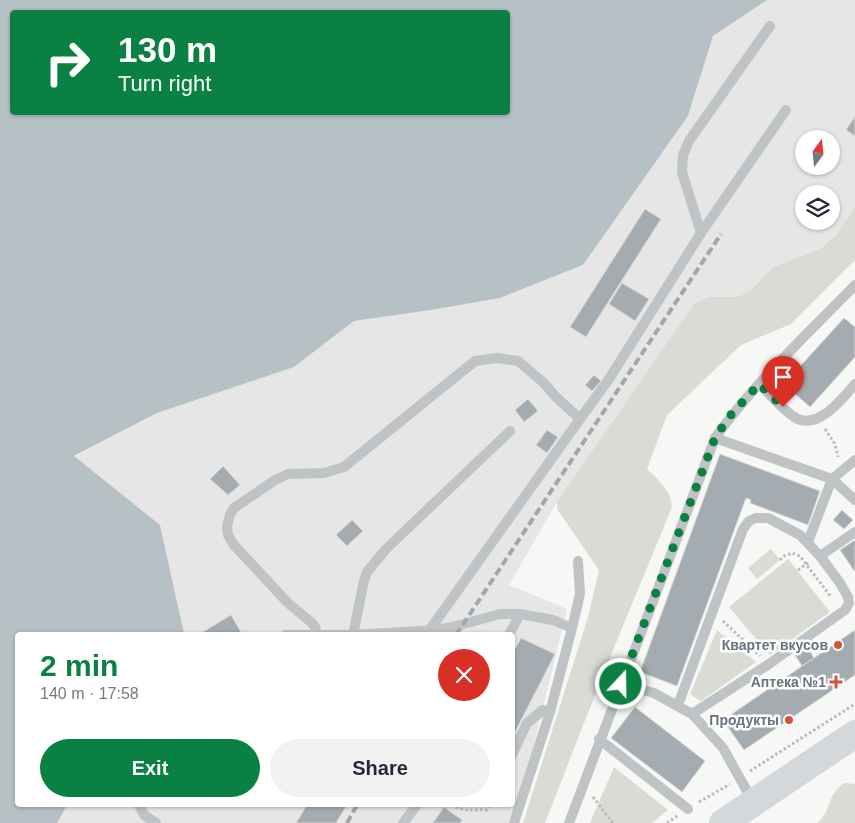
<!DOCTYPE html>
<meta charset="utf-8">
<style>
:root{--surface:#fff;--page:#f2f2f3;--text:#1f2937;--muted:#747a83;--accent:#0b8043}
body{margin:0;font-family:Arial,sans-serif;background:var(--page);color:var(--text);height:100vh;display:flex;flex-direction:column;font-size:19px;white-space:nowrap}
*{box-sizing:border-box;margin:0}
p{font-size:16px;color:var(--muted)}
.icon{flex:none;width:28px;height:28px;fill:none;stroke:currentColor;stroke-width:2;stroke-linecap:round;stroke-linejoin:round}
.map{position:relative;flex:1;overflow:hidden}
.sheet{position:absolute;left:15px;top:632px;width:500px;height:175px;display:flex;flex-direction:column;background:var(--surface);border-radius:5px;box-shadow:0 1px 4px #0004}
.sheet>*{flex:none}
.top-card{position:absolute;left:10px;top:10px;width:500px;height:105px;border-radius:5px;box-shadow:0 1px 4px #0004;background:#0b8043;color:#fff;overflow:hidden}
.needle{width:32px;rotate:15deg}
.fabs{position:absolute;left:795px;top:130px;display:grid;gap:10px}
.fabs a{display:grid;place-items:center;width:45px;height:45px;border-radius:50%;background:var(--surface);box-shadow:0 1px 4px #0004;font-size:25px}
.pin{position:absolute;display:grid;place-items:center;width:42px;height:42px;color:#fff;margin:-51px -21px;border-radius:50% 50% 50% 0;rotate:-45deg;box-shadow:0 0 5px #0007}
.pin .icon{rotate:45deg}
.me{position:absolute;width:55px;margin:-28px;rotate:21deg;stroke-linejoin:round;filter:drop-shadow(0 0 4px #0008)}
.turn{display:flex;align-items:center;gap:18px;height:105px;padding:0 25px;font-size:22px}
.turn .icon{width:65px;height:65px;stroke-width:2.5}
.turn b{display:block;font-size:35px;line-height:42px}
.round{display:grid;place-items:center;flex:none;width:52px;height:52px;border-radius:26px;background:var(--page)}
.overview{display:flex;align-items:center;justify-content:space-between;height:85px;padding:0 25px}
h1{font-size:30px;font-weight:800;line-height:38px;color:var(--accent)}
.action{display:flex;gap:10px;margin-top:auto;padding:10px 25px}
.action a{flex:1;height:58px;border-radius:30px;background:var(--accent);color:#fff;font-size:20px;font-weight:800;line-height:58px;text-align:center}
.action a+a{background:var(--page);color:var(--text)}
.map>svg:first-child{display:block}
.built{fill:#e5e6e5;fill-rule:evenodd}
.green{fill:#d8dcd5}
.water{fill:#b6c1c5;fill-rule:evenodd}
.building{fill:#a5acb1;stroke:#d9d9d7}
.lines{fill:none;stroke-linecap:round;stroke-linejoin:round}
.path{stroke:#b9bcbe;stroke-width:3;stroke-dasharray:2.5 2.5;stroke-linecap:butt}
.lane{stroke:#bfc3c6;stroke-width:10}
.primary{stroke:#d4d8db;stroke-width:28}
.rail{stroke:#a1a7ac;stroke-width:4;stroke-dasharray:8 4;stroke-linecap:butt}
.route{stroke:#0b8043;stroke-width:9;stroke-dasharray:0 16.2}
.poi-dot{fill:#d2553b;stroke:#fff;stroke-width:2}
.labels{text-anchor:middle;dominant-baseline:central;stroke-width:5;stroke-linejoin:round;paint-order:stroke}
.poi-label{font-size:14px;font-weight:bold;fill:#66747d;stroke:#fff;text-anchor:end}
</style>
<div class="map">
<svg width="855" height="823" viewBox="0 0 855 823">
<rect width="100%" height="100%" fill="#f7f7f5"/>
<path class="built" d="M767 0H855V206L835 236 820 249 773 267 753 288 744 294 735 297H709L557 502 509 585 567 609 515 823H57L67 805H512V635H183L184 633 160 525 74 457 157 413 294 367 354 321 431 310 500 298 583 265 688 116 713 36ZM804 139H831V166H804ZM804 194H831V221H804Z"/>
<g class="green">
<path d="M855 206V260L791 324 741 345 667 415 647 469C657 479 672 491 672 507L602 677 545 823H523L588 617 599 570 557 509V502L694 304 709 297H735L744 294 753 288 773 267 820 249 835 236Z"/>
<polygon points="771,549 780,560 757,579 748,568"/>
<polygon points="788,559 830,612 770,655 729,607"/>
<polygon points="717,630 756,662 701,701 690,694"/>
<polygon points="614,767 668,810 652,823 590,823"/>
<path d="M844 783 855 784V823H817C832 812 825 797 844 783Z"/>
</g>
<path class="water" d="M0 0H767L713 36 688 116 583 265 500 298 431 310 354 321 294 367 157 413 74 456 160 525 184 633 183 635H18V805H67L57 823H0ZM12 12H508V112H12Z"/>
<g class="building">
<polygon points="855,116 855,136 846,130"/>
<polygon points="645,209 661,219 586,337 570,327"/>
<polygon points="622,283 649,299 635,321 609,304"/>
<polygon points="844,318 855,327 855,357 810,407 784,384"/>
<polygon points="594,375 601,381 592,391 585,385"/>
<polygon points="528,399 538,411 524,422 515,410"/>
<polygon points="547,430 558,437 547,453 536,445"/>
<polygon points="720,454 820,491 808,525 750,503 751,500 746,498 677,686 640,672"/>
<polygon points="223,466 240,485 228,495 210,479"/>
<polygon points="842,510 853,520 844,529 833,520"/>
<polygon points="352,520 363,531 347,546 336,535"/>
<polygon points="855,540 855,572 840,550"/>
<polygon points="231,615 241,632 235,635 202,635 201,633"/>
<polygon points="855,630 855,675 744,750 723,720"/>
<polygon points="521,638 555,654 512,738 512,654"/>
<polygon points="807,647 814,658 802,666 795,655"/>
<polygon points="635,707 705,761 682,792 611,738"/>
<polygon points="307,805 347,805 336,823 296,823"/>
<polygon points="444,807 462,820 460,823 433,823"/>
</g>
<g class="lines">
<g class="path">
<polyline points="825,429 835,444 838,457"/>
<polyline points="780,560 784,556 792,553 800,556 831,597"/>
<polyline points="798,570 808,563"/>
<polyline points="723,621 760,656"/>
<polyline points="750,771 855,704"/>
<polyline points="593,797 613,823"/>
<polyline points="699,802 730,784"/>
<path d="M451 805C469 813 469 809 487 810L490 805"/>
<polyline points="667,823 677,816"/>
</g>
<g class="lane">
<polyline points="701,233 682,172 683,155 689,141 770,26"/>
<path d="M759 384C770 394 780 407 793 416 815 433 842 400 855 384"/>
<polyline points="580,419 609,379 701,233 786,110"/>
<polyline points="715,438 832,479 855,500"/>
<polyline points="808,542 832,479 855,460"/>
<polyline points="820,556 855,532"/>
<polyline points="572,628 580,594 578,561"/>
<polyline points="317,634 315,627 312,623 288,603 234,545 228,535 227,526 230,515 234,508 275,480 288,474 324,473 344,467 475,361 497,358 518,361 544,383 555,396 580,419 426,635"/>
<polyline points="286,635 353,635 434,630 453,627 500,614 520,614 553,620 572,628 550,712 514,823"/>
<polyline points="353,635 364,581 367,572 386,549 510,431"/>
<polyline points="509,635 520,614"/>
<polyline points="621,684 654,693 692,714 723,748 753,802"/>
<polyline points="678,705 743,529 749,521 756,518 768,518 800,535 820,556 840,583 848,597 849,603 845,610 769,664 692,714"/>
<polyline points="599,739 688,809"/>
<polyline points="512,755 527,723 543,710 550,712"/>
<polyline points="139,805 144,815 156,823"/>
<polyline points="403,823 417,805"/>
<path d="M569 823 715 438C755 382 807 335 855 285"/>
</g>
<polyline class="primary" points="723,823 855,734"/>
<g class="rail">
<polyline points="456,635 721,234"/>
<polyline points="347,823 357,805"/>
</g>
</g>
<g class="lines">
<polyline class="route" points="621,684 715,438 729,417 759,384 783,407"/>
</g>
<g class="poi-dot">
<circle cx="838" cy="645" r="5"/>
<path d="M833.5 674.5h5v5h5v5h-5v5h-5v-5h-5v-5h5z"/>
<circle cx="789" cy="720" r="5"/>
</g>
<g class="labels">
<g class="poi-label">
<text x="828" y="645">Квартет вкусов</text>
<text x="826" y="682">Аптека №1</text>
<text x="779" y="720">Продукты</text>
</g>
</g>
</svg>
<div class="fabs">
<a><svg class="needle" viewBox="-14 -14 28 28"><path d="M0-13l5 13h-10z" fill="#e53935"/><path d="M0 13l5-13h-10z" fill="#747a83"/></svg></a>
<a><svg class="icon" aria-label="layers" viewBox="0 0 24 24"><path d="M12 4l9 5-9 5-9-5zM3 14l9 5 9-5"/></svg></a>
</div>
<div class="pin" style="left:783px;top:407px;background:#d93025"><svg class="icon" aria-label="arrive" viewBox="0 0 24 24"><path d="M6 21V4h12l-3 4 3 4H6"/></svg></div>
<svg class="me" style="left:621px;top:684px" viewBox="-20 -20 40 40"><circle r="17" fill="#0b8043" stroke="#fff" stroke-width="3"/><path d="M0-11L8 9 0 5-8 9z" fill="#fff"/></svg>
<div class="top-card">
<div class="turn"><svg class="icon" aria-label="right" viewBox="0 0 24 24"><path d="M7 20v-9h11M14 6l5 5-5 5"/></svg><div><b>130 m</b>Turn right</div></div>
</div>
<section class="sheet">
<div class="overview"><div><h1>2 min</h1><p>140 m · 17:58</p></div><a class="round" style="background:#d93025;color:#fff"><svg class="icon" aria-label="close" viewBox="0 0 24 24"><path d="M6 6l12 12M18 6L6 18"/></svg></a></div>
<div class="action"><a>Exit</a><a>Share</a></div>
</section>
</div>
